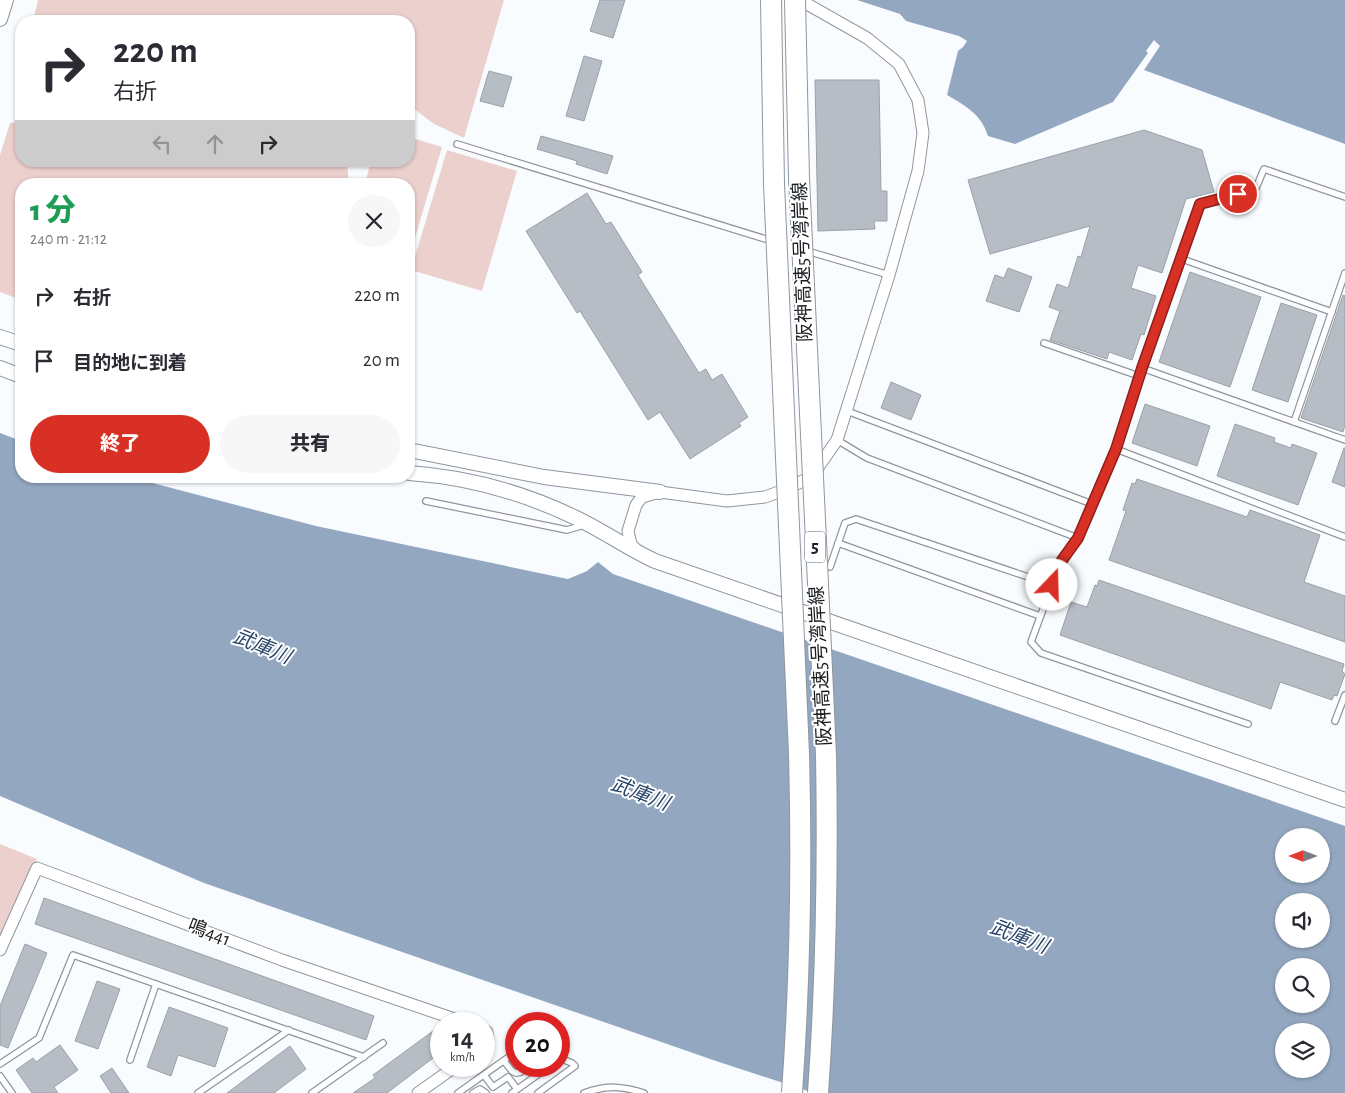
<!DOCTYPE html>
<html lang="ja">
<meta charset="utf-8">
<style>
:root{--surface:#fff;--page:#f7f7f7;--text:#2b2b33;--muted:#7c7c81;--accent:#d93025}
body{margin:0;font-family:"Alegreya Sans","Noto Sans JP",sans-serif;background:var(--page);color:var(--text);height:100vh;display:flex;flex-direction:column;font-size:19px;white-space:nowrap}
*{box-sizing:border-box;margin:0}
p{font-size:16px;color:var(--muted)}
.icon{flex:none;width:28px;height:28px;fill:none;stroke:currentColor;stroke-width:2;stroke-linecap:round;stroke-linejoin:round}
.map{position:relative;flex:1;overflow:hidden}
.drawer{position:absolute;left:15px;top:178px;width:400px;height:305px;display:flex;flex-direction:column;background:var(--surface);border-radius:20px;box-shadow:0 1px 4px #0004}
.drawer>*{flex:none}
.hud{position:absolute;left:15px;top:15px;width:400px;height:152px;border-radius:20px;box-shadow:0 1px 4px #0004;background:#fff;color:var(--text);overflow:hidden}
.needle{width:32px;rotate:270deg}
.controls{position:absolute;left:1275px;top:828px;display:grid;gap:10px}
.controls a{display:grid;place-items:center;width:55px;height:55px;border-radius:50%;background:var(--surface);box-shadow:0 1px 4px #0004;font-size:25px}
.speed{position:absolute;left:430px;top:1012px;display:flex;gap:10px;font-size:25px;font-weight:700;text-align:center}
.speed>*{display:grid;place-content:center;width:65px;height:65px;border-radius:50%;background:var(--surface);box-shadow:0 1px 4px #0004;line-height:1}
.speed small{font-size:12px;font-weight:400}
.speed .limit{border:8px solid #d22;background:#fff;color:#111}
.pin{position:absolute;display:grid;place-items:center;width:42px;height:42px;color:#fff;margin:-21px;border:2px solid #fff;border-radius:50%;box-shadow:0 1px 5px #0007}
.me{position:absolute;width:55px;margin:-28px;rotate:21deg;stroke-linejoin:round;filter:drop-shadow(0 0 4px #0008)}
.turn{display:flex;align-items:center;gap:18px;height:105px;padding:0 15px;font-size:22px}
.turn .icon{width:65px;height:65px;stroke-width:2.5}
.turn b{display:block;font-size:35px;line-height:42px}
.lanes{display:flex;align-items:center;height:48px;padding:0 15px;background:#0003;justify-content:center;gap:25px;direction:ltr}
.lanes .off{opacity:.35}
.round{display:grid;place-items:center;flex:none;width:52px;height:52px;border-radius:26px;background:var(--page)}
.headline{display:flex;align-items:center;justify-content:space-between;height:85px;padding:0 15px}
h1{font-size:30px;font-weight:800;line-height:38px;color:#1e9e55}
.primary-button{display:flex;gap:10px;margin-top:auto;padding:10px 15px}
.primary-button a{flex:1;height:58px;border-radius:30px;background:var(--accent);color:#fff;font-size:20px;font-weight:800;line-height:58px;text-align:center}
.primary-button a+a{background:var(--page);color:var(--text)}
ul{padding:0;list-style:none}
li{display:flex;align-items:center;gap:15px;height:65px;padding:0 15px}
li div{flex:1}
li b{display:block;font-size:19px}
li em{font-style:normal}
.map>svg:first-child{display:block}
.green{fill:#ecd0ce}
.water{fill:#93a7c0;fill-rule:evenodd}
.building{fill:#b7bdc5;stroke:#9ca1a9}
.lines{fill:none;stroke-linecap:round;stroke-linejoin:round}
.service-casing{stroke:#90969e;stroke-width:8}
.minor-casing{stroke:#90969e;stroke-width:13}
.tertiary-casing{stroke:#90969e;stroke-width:16}
.service{stroke:#fff;stroke-width:5.5}
.minor{stroke:#fff;stroke-width:11}
.tertiary{stroke:#fff;stroke-width:14}
.motorway-bridge-casing{stroke:#90969e;stroke-width:22;stroke-linecap:butt}
.motorway-bridge{stroke:#fff;stroke-width:20}
.route-casing{stroke:#8d1f18;stroke-width:12}
.route{stroke:#d93025;stroke-width:9}
.labels{text-anchor:middle;dominant-baseline:central;stroke-width:4;stroke-linejoin:round;paint-order:stroke}
.shield{fill:#fff;stroke:#5f6163;stroke-width:1}
.shield-label{font-size:18px;font-weight:bold;fill:#1b1d20}
.street-label{font-size:19px;fill:#1b1d20;stroke:#fff}
.water-label{font-size:20px;font-style:italic;fill:#264469;stroke:#fff}
</style>
<div class="map">
<svg width="1345" height="1093" viewBox="0 0 1345 1093">
<rect width="100%" height="100%" fill="#f9fcff"/>
<g class="green">
<polygon points="38,0 504,0 464,138 434,124 409,105 409,21 33,21"/>
<polygon points="21,122 21,161 340,161 340,163 347,163 349,184 21,184 21,300 0,292 0,155 10,123"/>
<polygon points="409,137 442,147 409,258 409,184 365,184 371,161 409,161"/>
<polygon points="447,150 517,171 482,291 411,270"/>
<polygon points="0,844 37,859 0,939"/>
</g>
<g class="water">
<path d="M857 0H1345V144L1144 70 1160 46 1154 40 1146 51 1148 53 1113 102 1015 144 988 136C981 114 966 106 947 95L958 51 963 47 967 41 959 36 906 21 900 14Z"/>
<path d="M0 433 21 441V476H126L316 526 568 579 587 571 598 562 613 574 1345 826V1093H814L716 1061 204 883 0 796ZM1284 836H1321V874H1284ZM1284 901H1321V939H1284ZM1284 966H1321V1004H1284ZM1284 1031H1321V1069H1284Z"/>
</g>
<g class="building">
<polygon points="600,0 625,0 613,38 590,31"/>
<polygon points="584,56 602,61 584,121 566,116"/>
<polygon points="489,71 512,77 503,107 480,101"/>
<polygon points="815,80 879,80 881,191 887,191 887,221 874,221 875,229 818,231"/>
<polygon points="1144,130 1202,150 1214,192 1186,199 1162,273 1138,265 1131,288 1156,296 1144,335 1141,334 1132,360 1109,352 1107,359 1050,340 1060,311 1049,307 1057,284 1068,288 1078,256 1081,257 1090,226 990,254 968,180"/>
<polygon points="541,136 613,156 607,174 576,164 577,161 537,149"/>
<polygon points="587,193 606,224 611,222 642,272 638,275 699,373 706,369 712,380 722,374 748,417 739,423 741,426 690,459 660,412 648,420 580,311 577,313 526,231"/>
<polygon points="1008,268 1032,277 1019,312 986,301 995,275 1004,278"/>
<polygon points="1190,272 1261,297 1230,387 1159,362"/>
<polygon points="1343,295 1345,296 1345,425 1343,432 1301,418"/>
<polygon points="1281,303 1317,315 1288,402 1252,390"/>
<polygon points="891,382 921,395 911,420 881,408"/>
<polygon points="1145,404 1210,426 1197,466 1132,443"/>
<polygon points="1235,424 1275,438 1274,442 1291,448 1292,444 1317,453 1298,505 1217,476"/>
<polygon points="1344,448 1345,448 1345,487 1332,482"/>
<polygon points="1137,479 1247,517 1250,510 1320,535 1304,582 1345,596 1345,642 1109,560 1126,511 1123,510 1132,483 1135,484"/>
<polygon points="1099,580 1344,664 1342,671 1345,674 1337,696 1334,695 1332,700 1280,682 1271,709 1060,635 1071,602 1087,607 1095,585 1097,586"/>
<polygon points="44,898 374,1016 366,1040 35,924"/>
<polygon points="25,944 47,953 8,1048 0,1045 0,1006"/>
<polygon points="97,981 120,989 98,1049 75,1041"/>
<polygon points="169,1007 228,1028 215,1067 178,1055 171,1076 147,1067"/>
<polygon points="433,1031 441,1042 441,1052 387,1093 353,1093 375,1078 373,1075"/>
<polygon points="60,1045 78,1070 54,1087 58,1093 32,1093 16,1070 33,1058 36,1062"/>
<polygon points="290,1046 306,1069 274,1093 227,1093"/>
<polygon points="112,1068 129,1093 111,1093 100,1076"/>
</g>
<g class="lines">
<g class="service-casing">
<g id="service">
<polyline points="457,144 772,241"/>
<polyline points="807,251 889,275"/>
<polyline points="1182,259 1332,312"/>
<polyline points="1044,343 1139,376"/>
<polyline points="1142,368 1345,440"/>
<polyline points="847,411 1092,504"/>
<polyline points="1294,422 1345,273"/>
<polyline points="837,440 867,458 1078,538 1116,449 1142,368 1201,204 1256,188 1264,169 1345,197"/>
<polyline points="1116,449 1345,537"/>
<polyline points="426,501 567,530 584,525"/>
<polyline points="1078,538 1060,563 1031,642 1041,653 1248,724"/>
<polyline points="838,543 1040,616"/>
<polyline points="830,567 845,523 856,519 1052,585"/>
<polyline points="1335,721 1345,695"/>
<polyline points="130,1060 156,984"/>
<polyline points="504,1061 512,1071 516,1073 521,1072 525,1066"/>
<polyline points="0,1064 39,1038 73,955 364,1057"/>
<polyline points="484,1075 493,1087 508,1077 517,1089"/>
<polyline points="0,1076 12,1093"/>
<polyline points="198,1093 289,1030"/>
<polyline points="312,1093 383,1043"/>
<polyline points="458,1093 516,1052"/>
<polyline points="473,1093 480,1089 486,1093"/>
<polyline points="512,1093 550,1066"/>
<polyline points="538,1093 575,1066 572,1063 559,1058"/>
<path d="M584 1093C607 1085 622 1086 644 1093"/>
</g>
</g>
<g class="minor-casing">
<g id="minor">
<polyline points="638,552 631,544 628,531 636,505 642,497 660,492 727,501 765,497 787,489 812,476 837,440 889,275 918,171 923,133 918,100 899,64 867,38 800,0"/>
<polyline points="0,950 37,868 282,960 469,1024"/>
<polyline points="484,1030 487,1032 488,1040 484,1045"/>
<polyline points="418,1093 456,1066"/>
</g>
</g>
<g class="tertiary-casing">
<g id="tertiary">
<polyline points="0,19 6,0"/>
<polyline points="0,337 21,344"/>
<polyline points="0,368 21,376"/>
<polyline points="409,450 544,477 660,492"/>
<path d="M409 473C467 477 522 492 574 517 602 530 627 548 655 561L1345 800"/>
</g>
</g>
<use href="#service" class="service"/>
<use href="#minor" class="minor"/>
<use href="#tertiary" class="tertiary"/>
<g class="motorway-bridge-casing">
<g id="motorway-bridge">
<path d="M771 0 774 184 799 754C802 867 800 980 792 1093"/>
<path d="M795 0 799 178 826 755C828 868 826 980 818 1093"/>
</g>
</g>
<use href="#motorway-bridge" class="motorway-bridge"/>
</g>
<g class="lines">
<g class="route-casing">
<polyline id="route" points="1052,585 1060,563 1078,538 1116,449 1142,368 1200,204 1238,194"/>
</g>
<use href="#route" class="route"/>
</g>
<g class="labels">
<rect class="shield" x="805" y="531.5" width="20" height="31" rx="4"/>
<g class="shield-label">
<text x="815" y="547">5</text>
</g>
<g class="street-label">
<text transform="translate(803 262) rotate(-92)">阪神高速5号湾岸線</text>
<text transform="translate(821 666) rotate(-93)">阪神高速5号湾岸線</text>
<text transform="translate(209 933) rotate(21)">鳴441</text>
</g>
<g class="water-label">
<text transform="translate(262 647) rotate(22)">武庫川</text>
<text transform="translate(640 794) rotate(21)">武庫川</text>
<text transform="translate(1019 937) rotate(21)">武庫川</text>
</g>
</g>
</svg>
<div class="controls">
<a><svg class="needle" viewBox="-14 -14 28 28"><path d="M0-13l5 13h-10z" fill="#e53935"/><path d="M0 13l5-13h-10z" fill="#7c7c81"/></svg></a>
<a><svg class="icon" aria-label="sound" viewBox="0 0 24 24"><path d="M4 9h4l5-4v14l-5-4H4zM17 9q2 3 0 6"/></svg></a>
<a><svg class="icon" aria-label="search" viewBox="0 0 24 24"><circle cx="10" cy="10" r="6"/><path d="M15 15l6 6"/></svg></a>
<a><svg class="icon" aria-label="layers" viewBox="0 0 24 24"><path d="M12 4l9 5-9 5-9-5zM3 14l9 5 9-5"/></svg></a>
</div>
<div class="speed"><div>14<small>km/h</small></div><div class="limit">20</div></div>
<div class="pin" style="left:1238px;top:194px;background:#d93025"><svg class="icon" aria-label="arrive" viewBox="0 0 24 24"><path d="M6 21V4h12l-3 4 3 4H6"/></svg></div>
<svg class="me" style="left:1052px;top:585px" viewBox="-20 -20 40 40"><circle r="19" fill="#fff"/><path d="M0-13L10 11 0 6-10 11z" fill="#d93025"/></svg>
<div class="hud">
<div class="turn"><svg class="icon" aria-label="right" viewBox="0 0 24 24"><path d="M7 20v-9h11M14 6l5 5-5 5"/></svg><div><b>220 m</b>右折</div></div>
<div class="lanes"><svg class="icon off" aria-label="left" viewBox="0 0 24 24"><path d="M17 20v-9H6M10 6l-5 5 5 5"/></svg><svg class="icon off" aria-label="ahead" viewBox="0 0 24 24"><path d="M12 20V5M6 11l6-6 6 6"/></svg><svg class="icon" aria-label="right" viewBox="0 0 24 24"><path d="M7 20v-9h11M14 6l5 5-5 5"/></svg></div>
</div>
<section class="drawer">
<div class="headline"><div><h1>1 分</h1><p>240 m · 21:12</p></div><a class="round"><svg class="icon" aria-label="close" viewBox="0 0 24 24"><path d="M6 6l12 12M18 6L6 18"/></svg></a></div>
<ul>
<li><svg class="icon" aria-label="right" viewBox="0 0 24 24"><path d="M7 20v-9h11M14 6l5 5-5 5"/></svg><div><b>右折</b></div><em>220 m</em></li>
<li><svg class="icon" aria-label="arrive" viewBox="0 0 24 24"><path d="M6 21V4h12l-3 4 3 4H6"/></svg><div><b>目的地に到着</b></div><em>20 m</em></li>
</ul>
<div class="primary-button"><a>終了</a><a>共有</a></div>
</section>
</div>
